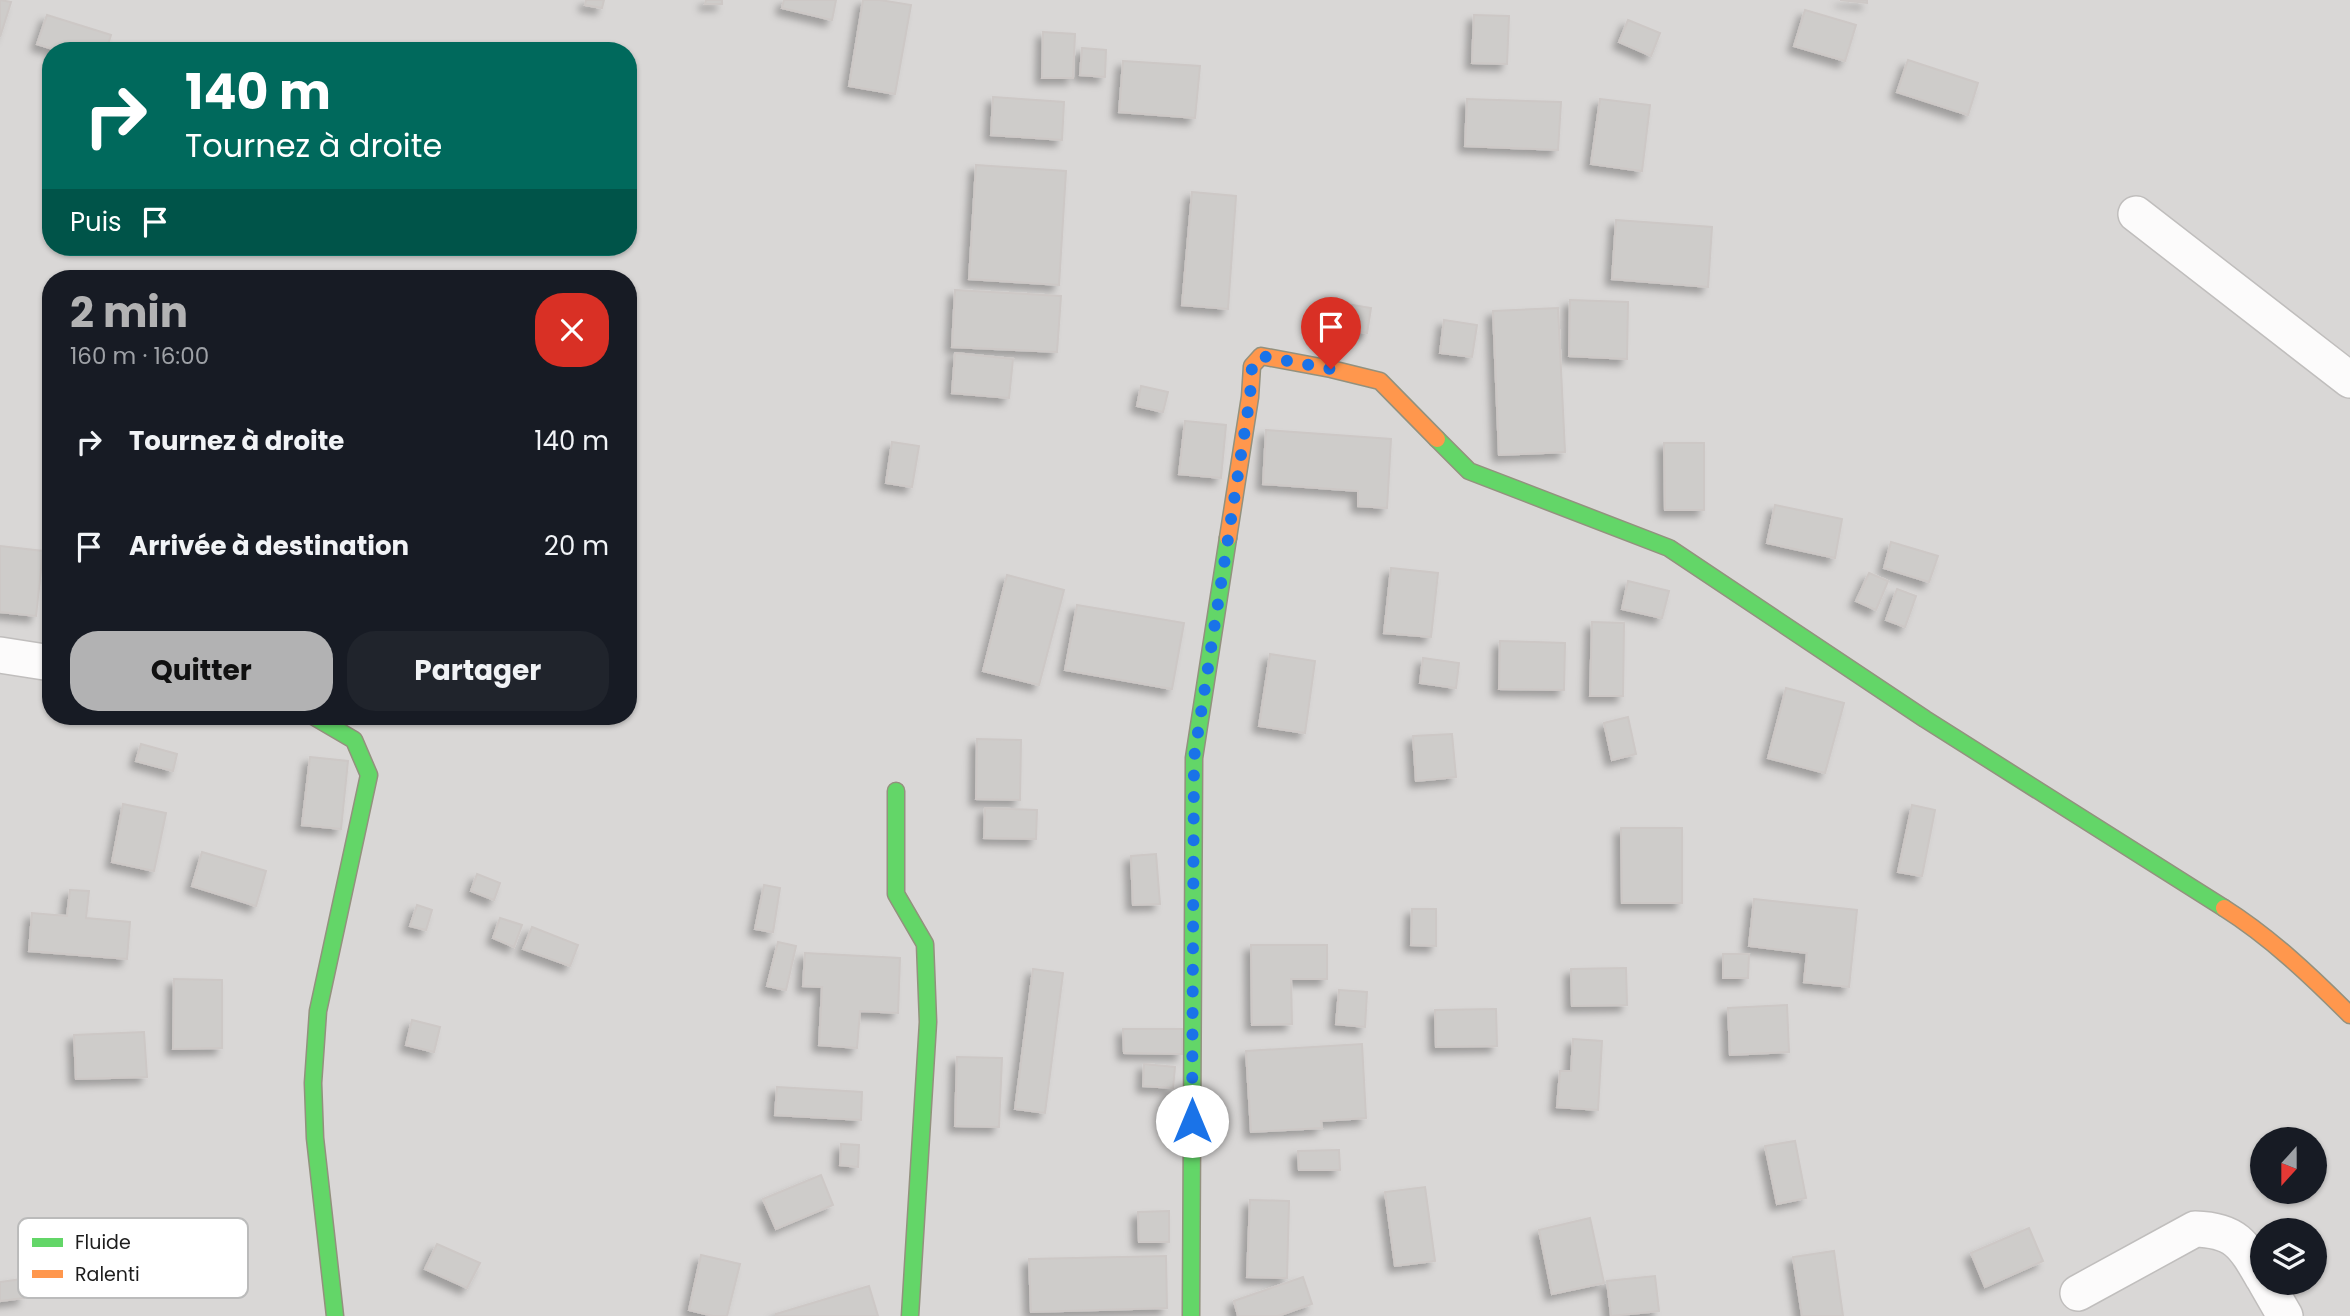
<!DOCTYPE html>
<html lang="fr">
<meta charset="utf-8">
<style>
:root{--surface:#171b24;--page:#20242c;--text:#f1f3f6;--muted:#9ea1a6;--accent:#b2b2b3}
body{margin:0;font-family:Poppins,sans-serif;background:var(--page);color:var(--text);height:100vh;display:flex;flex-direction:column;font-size:26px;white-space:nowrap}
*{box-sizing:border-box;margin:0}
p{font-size:23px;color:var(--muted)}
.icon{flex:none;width:38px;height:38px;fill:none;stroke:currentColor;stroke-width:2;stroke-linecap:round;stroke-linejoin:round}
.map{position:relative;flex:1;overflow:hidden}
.panel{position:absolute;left:42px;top:270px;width:595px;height:455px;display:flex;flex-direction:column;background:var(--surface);border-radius:28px;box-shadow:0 2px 5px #0004}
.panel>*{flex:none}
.banner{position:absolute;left:42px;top:42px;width:595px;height:214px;border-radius:28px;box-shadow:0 2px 5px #0004;background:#00695c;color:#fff;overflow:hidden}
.needle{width:46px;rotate:201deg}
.fabs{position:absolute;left:2250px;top:1127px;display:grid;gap:14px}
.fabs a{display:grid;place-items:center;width:77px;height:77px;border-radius:50%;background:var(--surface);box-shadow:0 2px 5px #0004;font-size:35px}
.pin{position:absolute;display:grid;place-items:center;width:60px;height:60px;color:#fff;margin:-72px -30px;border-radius:50% 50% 50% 0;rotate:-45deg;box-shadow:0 0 7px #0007}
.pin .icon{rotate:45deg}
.me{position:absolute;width:77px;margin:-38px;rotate:0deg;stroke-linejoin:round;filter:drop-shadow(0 0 5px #0008)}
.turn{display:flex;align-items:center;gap:24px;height:147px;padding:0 28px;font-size:32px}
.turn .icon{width:91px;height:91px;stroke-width:2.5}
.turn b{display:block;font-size:49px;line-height:60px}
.then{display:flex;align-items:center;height:66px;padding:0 28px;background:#0003;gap:14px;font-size:26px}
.round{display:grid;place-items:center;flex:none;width:74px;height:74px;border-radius:28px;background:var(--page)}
.overview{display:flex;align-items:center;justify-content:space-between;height:119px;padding:0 28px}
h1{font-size:42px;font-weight:700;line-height:52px;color:var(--accent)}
.button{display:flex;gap:14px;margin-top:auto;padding:14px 28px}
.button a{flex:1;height:80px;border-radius:28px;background:var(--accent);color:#111;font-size:28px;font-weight:700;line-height:80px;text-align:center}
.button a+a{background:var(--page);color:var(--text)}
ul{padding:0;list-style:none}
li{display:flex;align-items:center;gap:21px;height:105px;padding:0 28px}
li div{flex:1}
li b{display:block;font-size:26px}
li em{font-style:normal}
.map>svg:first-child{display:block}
.residential{fill:#d9d7d6;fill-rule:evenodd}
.building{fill:#ceccca;stroke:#cdc8c6;stroke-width:2;filter:url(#shadow)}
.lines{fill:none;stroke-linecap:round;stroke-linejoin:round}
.street-casing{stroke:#c0bebd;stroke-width:38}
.fast-casing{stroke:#93917e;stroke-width:19}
.slow-casing{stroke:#93917e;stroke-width:19}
.street{stroke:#fcfbfb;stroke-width:35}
.fast{stroke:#63d668;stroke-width:16}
.slow{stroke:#ff974d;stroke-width:16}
.route{stroke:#1a73e8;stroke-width:12;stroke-dasharray:0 21.6}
.key{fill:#fff;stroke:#bbb;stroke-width:2}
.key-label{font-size:19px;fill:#1c1c1c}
</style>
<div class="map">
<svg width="2350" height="1316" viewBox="0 0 2350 1316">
<defs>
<filter id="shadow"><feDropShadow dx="-6" dy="6" stdDeviation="3.5" flood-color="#0004"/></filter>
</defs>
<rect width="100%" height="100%" fill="#eae7e5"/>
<path class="residential" d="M0 0H2350V1316H0ZM51 51H628V247H51ZM51 278H628V716H51ZM2263 1139H2315V1192H2263ZM2263 1230H2315V1283H2263Z"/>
<g class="building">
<polygon points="0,0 11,2 0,37"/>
<polygon points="586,0 604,0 602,8 585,5"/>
<polygon points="706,0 722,0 722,4 705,4"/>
<polygon points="784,0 836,0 832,20 782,8"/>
<polygon points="863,0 880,0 911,5 895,94 849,86"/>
<polygon points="1840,0 1867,0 1867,3"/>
<polygon points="1805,10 1856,25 1845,61 1794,46"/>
<polygon points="47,15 111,35 106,51 59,51 37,44"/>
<polygon points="1474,15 1509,16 1507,64 1472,63"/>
<polygon points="1628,20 1660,33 1651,56 1619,42"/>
<polygon points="1043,32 1075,34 1073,78 1042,78"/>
<polygon points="1082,48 1106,50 1105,77 1080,75"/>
<polygon points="1908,60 1978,83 1968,115 1897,92"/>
<polygon points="1123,61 1200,66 1195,118 1119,112"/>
<polygon points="993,97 1064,102 1062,140 991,135"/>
<polygon points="1467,99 1561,102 1558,150 1465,146"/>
<polygon points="1600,99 1650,105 1642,171 1591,164"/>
<polygon points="976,165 1066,171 1059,285 969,279"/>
<polygon points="1192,192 1236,196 1228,309 1182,305"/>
<polygon points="1616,220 1712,227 1708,287 1612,279"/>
<polygon points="955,290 1061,296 1057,352 952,347"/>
<polygon points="1570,300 1628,302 1627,359 1569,356"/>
<polygon points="1341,303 1371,308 1367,333 1337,328"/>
<polygon points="1558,308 1565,452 1499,455 1493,311"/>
<polygon points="1444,320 1477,325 1472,357 1440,353"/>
<polygon points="955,353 1013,359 1009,398 952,393"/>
<polygon points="1141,386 1168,392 1163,412 1137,406"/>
<polygon points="1185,421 1226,425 1221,478 1179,474"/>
<polygon points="1266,430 1391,439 1387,508 1358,506 1358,491 1263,484"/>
<polygon points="892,442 919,446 912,487 886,483"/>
<polygon points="1664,443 1704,443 1704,510 1665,510"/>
<polygon points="1775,505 1842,519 1835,558 1767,543"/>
<polygon points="1891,542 1938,556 1929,582 1884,568"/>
<polygon points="0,546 43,551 36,616 0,612"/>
<polygon points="1391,568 1438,573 1431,637 1384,633"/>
<polygon points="1869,573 1888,581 1876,610 1856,601"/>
<polygon points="1007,575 1064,590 1039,685 983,671"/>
<polygon points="1628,581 1669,591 1662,618 1622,609"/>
<polygon points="1897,589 1916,596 1905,627 1886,620"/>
<polygon points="1077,605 1184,623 1172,689 1065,670"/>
<polygon points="1592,622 1624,623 1623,696 1590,696"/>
<polygon points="1500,641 1565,643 1564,690 1499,689"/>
<polygon points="1270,654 1315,661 1305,733 1259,726"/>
<polygon points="1423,658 1459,663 1456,688 1420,683"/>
<polygon points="1786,688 1844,703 1825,773 1768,758"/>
<polygon points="1628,717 1636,754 1612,760 1604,723"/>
<polygon points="1452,734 1456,777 1416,781 1413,736"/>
<polygon points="977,739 1021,740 1020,800 976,799"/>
<polygon points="141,744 177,754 173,771 136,761"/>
<polygon points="310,757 348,761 341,829 302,825"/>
<polygon points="123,804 166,813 154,871 112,862"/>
<polygon points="1912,805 1935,810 1922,876 1898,872"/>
<polygon points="985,808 1037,810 1036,839 984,838"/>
<polygon points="1621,828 1682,828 1682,903 1622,903"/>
<polygon points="202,852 266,871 256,906 192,886"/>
<polygon points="1156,854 1160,904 1133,905 1131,856"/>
<polygon points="477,874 500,883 494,900 471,891"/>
<polygon points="764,885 780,888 773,932 755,929"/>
<polygon points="70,890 89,891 86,918 130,922 127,959 29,951 32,913 67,916"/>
<polygon points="1754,899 1857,910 1849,987 1804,982 1807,953 1749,946"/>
<polygon points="417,905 432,910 426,930 410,926"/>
<polygon points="1412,909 1436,909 1436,946 1411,945"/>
<polygon points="500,918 522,925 514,947 493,938"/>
<polygon points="532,927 578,945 570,966 523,949"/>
<polygon points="778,942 796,946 786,990 767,986"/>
<polygon points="1251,945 1327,945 1327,979 1291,979 1292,1024 1252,1025"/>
<polygon points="805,953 900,958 898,1013 860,1011 857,1048 819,1045 822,987 803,986"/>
<polygon points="1723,954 1749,954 1748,978 1723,978"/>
<polygon points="1626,968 1627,1005 1572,1006 1571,969"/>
<polygon points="1033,969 1063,973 1045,1113 1015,1109"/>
<polygon points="174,979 222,980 222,1048 173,1049"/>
<polygon points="1339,990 1367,992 1365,1027 1336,1024"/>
<polygon points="1787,1005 1789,1052 1730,1055 1728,1008"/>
<polygon points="1496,1009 1497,1046 1436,1047 1435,1010"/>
<polygon points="412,1020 440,1027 434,1052 406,1045"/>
<polygon points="1123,1029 1182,1029 1182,1054 1124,1053"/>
<polygon points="144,1032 147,1077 76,1079 74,1035"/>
<polygon points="1573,1039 1602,1041 1598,1110 1557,1107 1560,1071 1571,1071"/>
<polygon points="1362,1044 1366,1118 1321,1121 1322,1128 1251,1132 1246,1051"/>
<polygon points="957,1057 1002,1058 999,1127 955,1126"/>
<polygon points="1144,1064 1175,1067 1173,1088 1143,1086"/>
<polygon points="777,1087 862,1092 861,1120 775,1115"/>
<polygon points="1795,1141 1806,1198 1777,1204 1765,1146"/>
<polygon points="841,1144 859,1145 858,1167 840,1165"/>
<polygon points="1339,1150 1340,1170 1299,1170 1298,1151"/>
<polygon points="821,1175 833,1205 776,1229 763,1199"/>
<polygon points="1425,1187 1435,1261 1395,1266 1385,1192"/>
<polygon points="1250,1200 1289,1201 1287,1278 1247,1277"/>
<polygon points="1169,1211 1169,1242 1139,1242 1138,1212"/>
<polygon points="1590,1218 1604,1283 1552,1294 1539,1230"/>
<polygon points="2029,1228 2043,1261 1985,1287 1971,1253"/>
<polygon points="437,1244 480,1263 467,1288 425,1269"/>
<polygon points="1834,1251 1843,1316 1802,1316 1793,1257"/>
<polygon points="701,1255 740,1264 727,1316 713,1316 689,1310"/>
<polygon points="1166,1256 1167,1308 1031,1312 1029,1259"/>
<polygon points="1655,1276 1659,1311 1611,1316 1607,1281"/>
<polygon points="1303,1277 1312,1304 1278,1316 1238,1316 1234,1301"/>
<polygon points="22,1279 24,1298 0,1301 0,1282"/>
<polygon points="869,1286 878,1316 776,1316 776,1314"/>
</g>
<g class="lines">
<g class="street-casing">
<g id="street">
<polyline points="2136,214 2350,380"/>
<polyline points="0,655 51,663"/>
<polyline points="2266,1283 2285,1316"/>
<path d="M2078 1293 2195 1229C2236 1230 2244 1245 2263 1278"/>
</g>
</g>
<g class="fast-casing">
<g id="fast">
<polyline points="1437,439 1469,471 1669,548 1925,719 2224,908"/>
<polyline points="313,716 354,740 369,775 318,1011 313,1083 315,1138 335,1316"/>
<polyline points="896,791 896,894 925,944 928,1022 910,1316"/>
<polyline points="1191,1316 1194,758 1228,538"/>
</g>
</g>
<g class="slow-casing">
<g id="slow">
<polyline points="1228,538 1250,397 1252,366 1261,356 1331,369 1380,381 1437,439"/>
<path d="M2224 908C2270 937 2311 976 2350 1015"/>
</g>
</g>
<use href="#street" class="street"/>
<use href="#fast" class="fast"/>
<use href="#slow" class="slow"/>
</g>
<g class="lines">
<polyline class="route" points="1192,1121 1194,758 1250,397 1252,366 1261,356 1331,369"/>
</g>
<rect x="18" y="1218" width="230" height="80" rx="10" class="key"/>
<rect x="32" y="1238" width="31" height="9" fill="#63d668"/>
<rect x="32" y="1270" width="31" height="8" fill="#ff974d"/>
<g class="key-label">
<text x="75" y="1249">Fluide</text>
<text x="75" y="1281">Ralenti</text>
</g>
</svg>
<div class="fabs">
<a><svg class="needle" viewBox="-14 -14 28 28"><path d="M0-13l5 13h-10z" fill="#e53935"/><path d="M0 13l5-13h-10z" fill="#9ea1a6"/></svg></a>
<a><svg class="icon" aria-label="layers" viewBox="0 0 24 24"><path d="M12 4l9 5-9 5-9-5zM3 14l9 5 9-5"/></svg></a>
</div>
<div class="pin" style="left:1331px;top:369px;background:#d93025"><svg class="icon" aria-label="arrive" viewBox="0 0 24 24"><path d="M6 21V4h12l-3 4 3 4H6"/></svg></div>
<svg class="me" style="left:1192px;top:1121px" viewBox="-20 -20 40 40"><circle r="19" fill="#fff"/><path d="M0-13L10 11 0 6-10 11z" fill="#1a73e8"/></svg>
<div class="banner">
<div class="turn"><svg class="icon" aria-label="right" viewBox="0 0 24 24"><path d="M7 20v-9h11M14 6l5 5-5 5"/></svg><div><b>140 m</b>Tournez à droite</div></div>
<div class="then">Puis<svg class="icon" aria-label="arrive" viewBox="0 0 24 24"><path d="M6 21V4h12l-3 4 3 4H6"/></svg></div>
</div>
<section class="panel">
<div class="overview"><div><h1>2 min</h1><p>160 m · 16:00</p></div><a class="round" style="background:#d93025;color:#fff"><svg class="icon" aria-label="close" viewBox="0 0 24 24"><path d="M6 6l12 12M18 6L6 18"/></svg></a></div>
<ul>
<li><svg class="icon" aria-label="right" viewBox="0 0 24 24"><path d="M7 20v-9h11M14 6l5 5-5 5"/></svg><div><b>Tournez à droite</b></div><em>140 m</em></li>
<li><svg class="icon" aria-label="arrive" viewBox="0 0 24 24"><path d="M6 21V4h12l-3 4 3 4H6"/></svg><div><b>Arrivée à destination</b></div><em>20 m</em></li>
</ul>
<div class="button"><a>Quitter</a><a>Partager</a></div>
</section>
</div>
